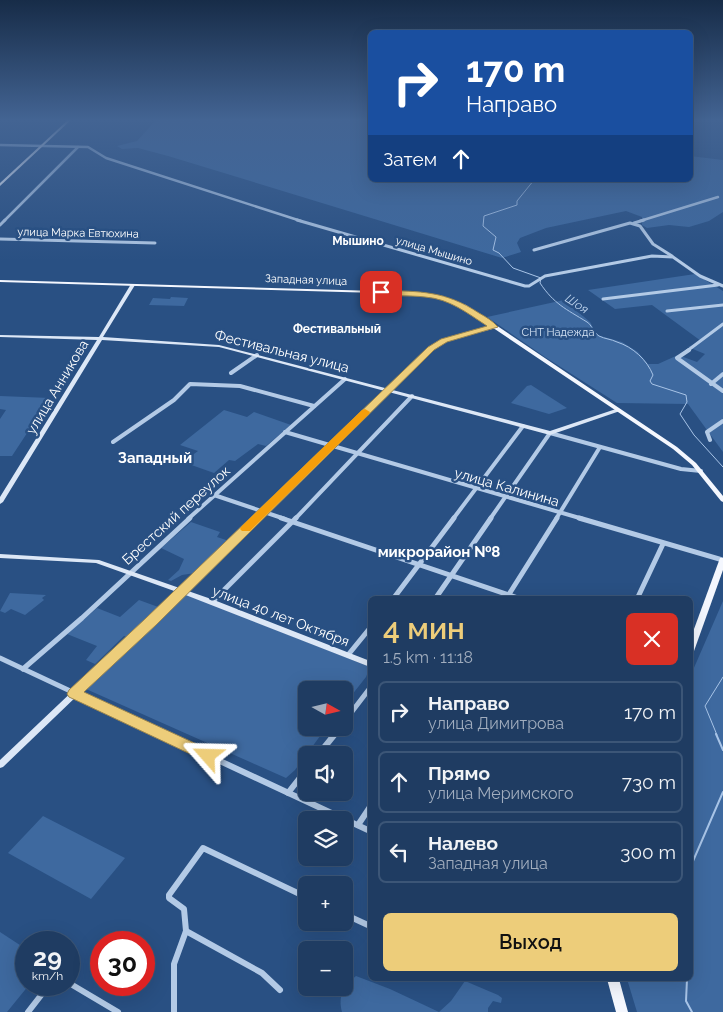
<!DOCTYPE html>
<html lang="ru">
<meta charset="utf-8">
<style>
:root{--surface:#1f3c62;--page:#2c476b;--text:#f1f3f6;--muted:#a1adbe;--line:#3c5677;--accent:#edcd7a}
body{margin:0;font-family:Raleway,sans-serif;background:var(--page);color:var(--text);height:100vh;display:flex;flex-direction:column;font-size:19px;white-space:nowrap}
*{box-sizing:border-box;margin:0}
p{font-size:16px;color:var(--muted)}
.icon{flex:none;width:28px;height:28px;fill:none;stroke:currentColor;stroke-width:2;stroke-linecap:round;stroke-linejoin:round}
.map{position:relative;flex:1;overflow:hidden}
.drawer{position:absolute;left:368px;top:596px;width:325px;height:385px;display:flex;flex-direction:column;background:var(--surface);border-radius:8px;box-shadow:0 5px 20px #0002,0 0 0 1px var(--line)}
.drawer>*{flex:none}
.hud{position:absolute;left:368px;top:30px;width:325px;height:152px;border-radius:8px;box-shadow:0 5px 20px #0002,0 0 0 1px var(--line);background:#1a4fa0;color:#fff;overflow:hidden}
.needle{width:32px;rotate:98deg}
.tools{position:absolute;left:298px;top:681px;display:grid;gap:10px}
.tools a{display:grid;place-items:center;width:55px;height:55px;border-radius:8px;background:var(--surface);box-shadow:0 5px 20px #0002,0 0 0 1px var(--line);font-size:25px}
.speed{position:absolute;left:15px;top:931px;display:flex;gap:10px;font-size:25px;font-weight:700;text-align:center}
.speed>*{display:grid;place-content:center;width:65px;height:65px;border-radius:50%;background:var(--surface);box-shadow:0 5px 20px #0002,0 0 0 1px var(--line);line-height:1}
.speed small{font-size:12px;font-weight:400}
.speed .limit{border:8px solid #d22;background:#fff;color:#111}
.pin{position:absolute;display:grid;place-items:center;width:42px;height:42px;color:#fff;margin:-21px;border-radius:10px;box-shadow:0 2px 8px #0006}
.me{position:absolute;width:55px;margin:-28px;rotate:295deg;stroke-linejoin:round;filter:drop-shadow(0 0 4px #0008)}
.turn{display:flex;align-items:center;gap:18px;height:105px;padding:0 15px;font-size:22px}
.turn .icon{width:65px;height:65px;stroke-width:2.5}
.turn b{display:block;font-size:35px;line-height:42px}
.then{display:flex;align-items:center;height:48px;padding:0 15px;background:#0003;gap:10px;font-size:19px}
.round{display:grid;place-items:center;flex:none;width:52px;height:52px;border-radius:8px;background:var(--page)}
.headline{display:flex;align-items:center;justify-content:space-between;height:85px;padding:0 15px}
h1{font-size:30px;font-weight:600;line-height:38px;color:var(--accent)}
.cta{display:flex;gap:10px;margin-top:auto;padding:10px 15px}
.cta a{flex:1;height:58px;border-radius:8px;background:var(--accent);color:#111;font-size:20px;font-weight:600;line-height:58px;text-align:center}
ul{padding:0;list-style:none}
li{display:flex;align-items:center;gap:15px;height:62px;margin:0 10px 8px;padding:0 5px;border:2px solid var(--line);border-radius:8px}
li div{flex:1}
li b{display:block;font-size:19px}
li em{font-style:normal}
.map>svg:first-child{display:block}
.green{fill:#3e699f}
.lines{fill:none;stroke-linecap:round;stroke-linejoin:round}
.stream-far1{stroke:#a8c4e7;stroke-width:1}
.stream{stroke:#a8c4e7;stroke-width:2}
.street-far4{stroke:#b3cae6;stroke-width:2.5}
.street-far3{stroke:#b3cae6;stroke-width:3}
.street-far2{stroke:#b3cae6;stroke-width:4}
.street-far1{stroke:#b3cae6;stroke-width:5}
.street{stroke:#b3cae6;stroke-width:6}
.secondary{fill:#dce7f6;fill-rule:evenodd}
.primary{fill:#f4f7fe;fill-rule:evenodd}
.route{fill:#edcd7a;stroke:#9a854f}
.slow{fill:#f59e0b}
.labels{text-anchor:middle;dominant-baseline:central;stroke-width:5;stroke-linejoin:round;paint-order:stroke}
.far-street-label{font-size:11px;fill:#fff;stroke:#295083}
.far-park-label{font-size:11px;fill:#d6e4f5;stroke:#295083}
.far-neighbourhood-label{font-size:12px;font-weight:bold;fill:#fff;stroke:#295083}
.far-water-label{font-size:12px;font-style:italic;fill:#bed4ee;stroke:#295083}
.street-label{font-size:14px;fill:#fff;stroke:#295083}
.neighbourhood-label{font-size:15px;font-weight:bold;fill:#fff;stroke:#295083}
</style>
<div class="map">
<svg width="723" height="1012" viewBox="0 0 723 1012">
<rect width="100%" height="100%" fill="#295083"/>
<g class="green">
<polygon points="157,119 370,119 370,180 690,180 690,156 723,160 723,212 709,221 689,227 669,225 647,228 642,225 642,217 626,211 546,228 520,238 517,243 521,252 502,258 168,156 138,148 122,149 117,146 137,141"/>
<polygon points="695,274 723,291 723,452 688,404 617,403 545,357 487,317 564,300 590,322 597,335 622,342 638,352 648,364 658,364 678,355 697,362 705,354 688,347 701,341 652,305 615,309 588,290"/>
<polygon points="171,297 188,298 184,306 149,305 153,298 170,299"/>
<polygon points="531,385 567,408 549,414 511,403 527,386"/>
<polygon points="0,396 50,398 12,456 0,456 0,419 6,410 0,409"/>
<polygon points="224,410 247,417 254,412 291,425 266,446 258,444 235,461 229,460 214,473 183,462 198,451 180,445"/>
<polygon points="191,522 220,532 217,537 229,541 195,573 182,575 171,581 168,580 179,570 184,559 161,548"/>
<polygon points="10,593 46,595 42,598 44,600 25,615 11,609 5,613 0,611"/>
<polygon points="185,594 370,667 366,677 344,705 344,690 306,690 306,728 326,728 295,770 286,778 86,689"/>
<polygon points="139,600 161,608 130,638 124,636 95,664 86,660 97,646 67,634 97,608 120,617"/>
<polygon points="723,601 723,1012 637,1012 627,979 690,979 690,677"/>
<polygon points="43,816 125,858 91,899 8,853"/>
<polygon points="0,932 26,949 26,985 29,985 7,1012 0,1012"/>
<path d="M356 976 390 989 439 1012 451 1001 465 981 498 995 502 998 501 1003 493 1001 488 1008V1012H342C338 996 343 987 356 976Z"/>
</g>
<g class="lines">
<g class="stream-far1">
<path d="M534 180 517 201V205L484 216 483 226 496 237 493 250 499 253 513 268 541 278 540 283C554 304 566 309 587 322 592 325 593 332 599 336 605 339 611 339 617 342 633 347 647 360 653 375L650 381 652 384 686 395 687 402 680 414 694 435 723 467"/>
<polyline points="717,735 705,706 723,677"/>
</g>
<g class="stream">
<polyline points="716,734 723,750"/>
<polyline points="690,868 723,792"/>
<polyline points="687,979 686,1001 692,1012"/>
</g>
<g class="street-far4">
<polyline points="0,145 88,147 106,158 301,221"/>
<polyline points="4,221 78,147"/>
<polyline points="640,221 718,197"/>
</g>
<g class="street-far3">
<polyline points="297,220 525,286 529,286 545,276 652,256 673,257 700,276 723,286"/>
<polyline points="634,223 644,220"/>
<polyline points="0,225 5,220"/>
<polyline points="0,239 155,243"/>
<polyline points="534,250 630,223 640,226 653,244 672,256"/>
<polyline points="603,299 718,285"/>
<polyline points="667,311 723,305"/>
<polyline points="428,351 444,340 494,327"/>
<polyline points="687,351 723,324"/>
</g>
<g class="street-far2">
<polyline points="689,350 677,358 723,391"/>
<polyline points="231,373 257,355"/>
<polyline points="711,384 723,374"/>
<polyline points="285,432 583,519"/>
<polyline points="710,440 707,432 723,421"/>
<polyline points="113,442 174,400 190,384 240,386 314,406"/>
<polyline points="214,495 285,519"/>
<polyline points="188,519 345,379"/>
<polyline points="256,519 430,350"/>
<polyline points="295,519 412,396"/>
<polyline points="453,519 523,426"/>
<polyline points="490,519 550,433 681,469 701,471"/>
<polyline points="556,519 600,447"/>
</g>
<g class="street-far1">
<polyline points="281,518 521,599"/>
<polyline points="579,518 723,560"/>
<polyline points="182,591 257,518"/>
<polyline points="393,599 454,518"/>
<polyline points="435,599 491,518"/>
<polyline points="506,599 557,518"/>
<polyline points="637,599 663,544"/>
<polyline points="212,602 296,518"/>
<polyline points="348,655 370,628"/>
<polyline points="0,658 164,735"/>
<polyline points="23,669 82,618 190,518"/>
<polyline points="344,722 370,688"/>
<polyline points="334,735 339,728"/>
</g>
<g class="street">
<polyline points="162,734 370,831"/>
<polyline points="318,755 335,734"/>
<polyline points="288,793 306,770"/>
<polyline points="358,825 370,807"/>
<polyline points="344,914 370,926"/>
<polyline points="186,931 262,973 280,990"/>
<polyline points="69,983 118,1012"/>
<polyline points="28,1012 49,985"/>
<polyline points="174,1012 174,964 186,931 184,909 169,898 169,895 203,848 306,897"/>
</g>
<g class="secondary">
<polygon points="131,284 135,285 103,337 219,345 550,431 616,409 620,409 621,410 620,411 550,435 219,347 102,340 3,502 0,504 0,497 97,340 0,337 0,335 99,337"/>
<polygon points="0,554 99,560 214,600 370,661 370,667 183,594 3,767 0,768 0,760 177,592 96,563 0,558"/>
</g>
<g class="primary">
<polygon points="69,119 72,119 0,186 0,183"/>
<polygon points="0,280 412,292 443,296 466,305 677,447 696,463 723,496 723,502 721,501 692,465 673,449 462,307 440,298 412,294 0,282"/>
<polygon points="720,558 723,558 723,570 694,651 693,653 690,654 690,640"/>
<polygon points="607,979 619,979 628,1012 616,1012"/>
</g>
</g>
<linearGradient id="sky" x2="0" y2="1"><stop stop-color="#172c48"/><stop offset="0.46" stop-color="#436493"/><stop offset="1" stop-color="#436493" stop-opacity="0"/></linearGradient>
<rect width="723" height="261" fill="url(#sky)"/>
<path class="route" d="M381 290C421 292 444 290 479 313 486 317 493 321 498 327L447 342 434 350 156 625 84 692 214 752 216 756 214 760 208 762 203 760 69 697 67 694 69 690 146 618 428 347 441 339 487 326C467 313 450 299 425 297 409 295 393 297 378 294L377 292Z"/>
<polygon class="slow" points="365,409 370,412 369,414 250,531 242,531 240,529 242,526 362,410"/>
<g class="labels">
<g class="far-street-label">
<text transform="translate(78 233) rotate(1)">улица Марка Евтюхина</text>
<text transform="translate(434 251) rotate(16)">улица Мышино</text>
<text transform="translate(306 280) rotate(2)">Западная улица</text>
</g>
<g class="far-park-label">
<text x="558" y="332">СНТ Надежда</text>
</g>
<g class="far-neighbourhood-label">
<text x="358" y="241">Мышино</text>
<text x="337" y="329">Фестивальный</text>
</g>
<g class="far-water-label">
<text transform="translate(577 304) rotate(33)">Шоя</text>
</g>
<g class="street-label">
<text transform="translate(282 351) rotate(14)">Фестивальная улица</text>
<text transform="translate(57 387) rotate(-59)">улица Анникова</text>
<text transform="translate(507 487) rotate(16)">улица Калинина</text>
<text transform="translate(176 515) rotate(-42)">Брестский переулок</text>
<text transform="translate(281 616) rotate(21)">улица 40 лет Октября</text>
</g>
<g class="neighbourhood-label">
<text x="155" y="458">Западный</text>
<text x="439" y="552">микрорайон №8</text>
</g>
</g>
</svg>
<div class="tools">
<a><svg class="needle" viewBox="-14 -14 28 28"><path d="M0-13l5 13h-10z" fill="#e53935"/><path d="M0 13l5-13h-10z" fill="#a1adbe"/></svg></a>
<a><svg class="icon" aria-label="sound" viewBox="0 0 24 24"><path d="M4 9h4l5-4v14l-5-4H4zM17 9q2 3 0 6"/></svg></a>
<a><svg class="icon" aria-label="layers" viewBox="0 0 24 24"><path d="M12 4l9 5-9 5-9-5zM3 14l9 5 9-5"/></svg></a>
<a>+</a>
<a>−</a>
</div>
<div class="speed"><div>29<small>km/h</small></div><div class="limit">30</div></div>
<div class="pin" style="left:381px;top:292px;background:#d93025"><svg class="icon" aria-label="arrive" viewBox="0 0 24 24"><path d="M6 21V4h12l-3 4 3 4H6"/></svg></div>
<svg class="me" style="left:208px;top:756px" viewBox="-20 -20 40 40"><path d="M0-17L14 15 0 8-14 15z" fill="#edcd7a" stroke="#fff" stroke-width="4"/></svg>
<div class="hud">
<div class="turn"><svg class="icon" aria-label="right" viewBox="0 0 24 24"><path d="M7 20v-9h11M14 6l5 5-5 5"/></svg><div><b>170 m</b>Направо</div></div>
<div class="then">Затем<svg class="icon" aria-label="ahead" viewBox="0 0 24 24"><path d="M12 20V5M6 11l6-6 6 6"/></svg></div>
</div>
<section class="drawer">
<div class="headline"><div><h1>4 мин</h1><p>1.5 km · 11:18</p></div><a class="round" style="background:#d93025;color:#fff"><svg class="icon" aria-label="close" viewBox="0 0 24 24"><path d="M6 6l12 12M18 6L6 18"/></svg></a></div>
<ul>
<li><svg class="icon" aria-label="right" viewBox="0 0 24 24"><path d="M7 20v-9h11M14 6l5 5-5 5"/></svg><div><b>Направо</b><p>улица Димитрова</p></div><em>170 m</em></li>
<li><svg class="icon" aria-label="ahead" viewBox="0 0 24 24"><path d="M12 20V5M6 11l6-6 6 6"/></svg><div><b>Прямо</b><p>улица Меримского</p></div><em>730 m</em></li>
<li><svg class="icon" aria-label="left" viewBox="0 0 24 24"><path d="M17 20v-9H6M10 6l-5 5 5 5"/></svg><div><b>Налево</b><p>Западная улица</p></div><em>300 m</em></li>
</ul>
<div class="cta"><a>Выход</a></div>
</section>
</div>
